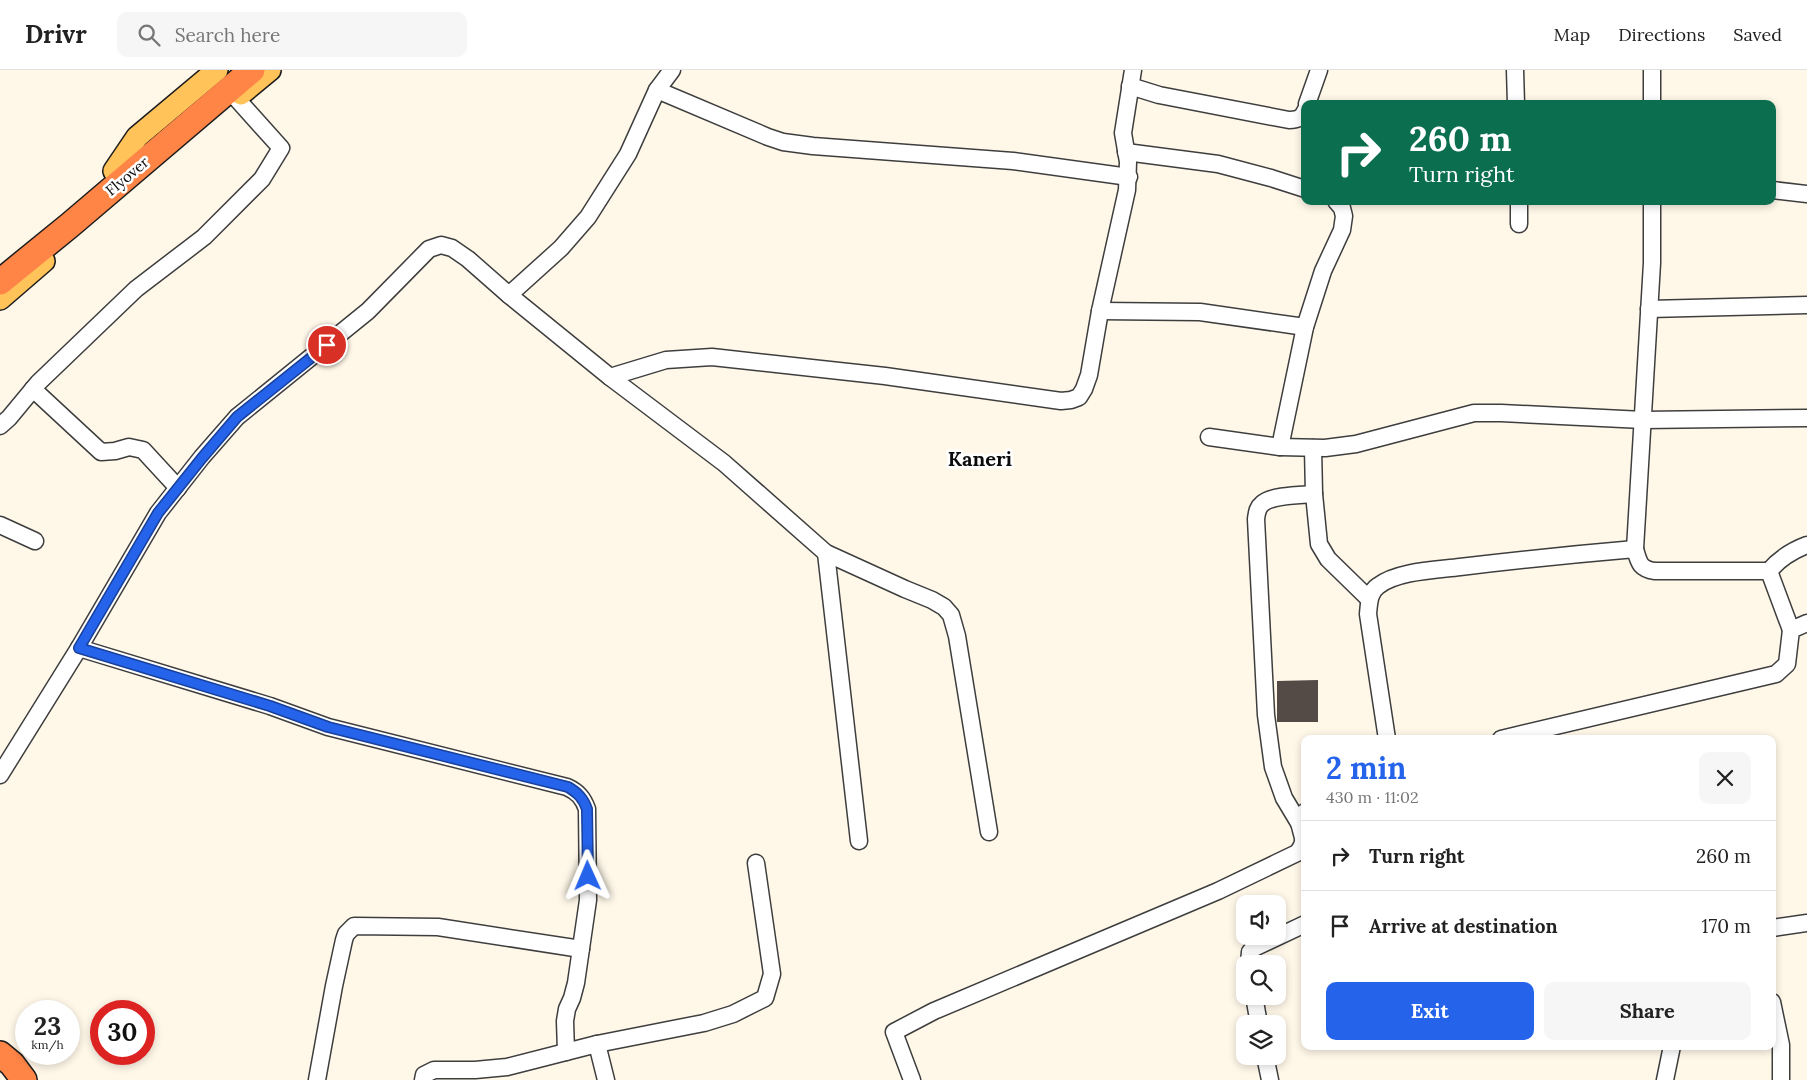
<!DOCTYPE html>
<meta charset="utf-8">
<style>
:root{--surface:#fff;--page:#f6f6f6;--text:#222;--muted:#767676;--line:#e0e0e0;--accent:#2563eb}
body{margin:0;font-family:Lora,serif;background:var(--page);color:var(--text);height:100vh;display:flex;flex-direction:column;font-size:19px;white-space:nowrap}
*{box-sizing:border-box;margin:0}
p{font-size:16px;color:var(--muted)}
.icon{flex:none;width:28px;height:28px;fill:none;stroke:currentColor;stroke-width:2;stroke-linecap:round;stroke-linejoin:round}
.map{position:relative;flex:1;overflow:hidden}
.sheet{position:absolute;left:1301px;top:665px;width:475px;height:315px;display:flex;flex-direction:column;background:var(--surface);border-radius:10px;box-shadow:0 2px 8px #0003}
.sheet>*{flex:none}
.guide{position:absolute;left:1301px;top:30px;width:475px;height:105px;border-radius:10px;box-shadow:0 2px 8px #0003;background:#0b6e4f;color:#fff;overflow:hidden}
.tools{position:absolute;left:1236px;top:825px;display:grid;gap:10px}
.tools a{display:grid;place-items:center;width:50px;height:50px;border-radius:10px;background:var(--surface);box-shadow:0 2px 8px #0003;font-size:25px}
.speed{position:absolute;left:15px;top:930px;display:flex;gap:10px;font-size:25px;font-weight:700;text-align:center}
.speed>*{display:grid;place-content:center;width:65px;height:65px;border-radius:50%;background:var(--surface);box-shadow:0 2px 8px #0003;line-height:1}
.speed small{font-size:12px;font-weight:400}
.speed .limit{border:8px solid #d22;background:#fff;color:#111}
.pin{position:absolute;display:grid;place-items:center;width:42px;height:42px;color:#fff;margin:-21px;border:2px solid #fff;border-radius:50%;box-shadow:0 1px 5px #0007}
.me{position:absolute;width:55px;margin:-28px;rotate:359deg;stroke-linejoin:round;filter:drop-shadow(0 0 4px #0008)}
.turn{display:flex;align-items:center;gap:18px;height:105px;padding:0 25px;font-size:22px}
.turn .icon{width:65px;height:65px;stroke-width:2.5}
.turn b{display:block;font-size:35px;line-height:42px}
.round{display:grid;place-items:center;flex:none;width:52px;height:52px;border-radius:10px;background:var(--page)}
.headline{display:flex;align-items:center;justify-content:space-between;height:85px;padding:0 25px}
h1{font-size:30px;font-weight:700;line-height:38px;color:var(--accent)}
.cta{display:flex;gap:10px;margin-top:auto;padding:10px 25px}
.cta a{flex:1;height:58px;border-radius:10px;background:var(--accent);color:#fff;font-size:20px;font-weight:700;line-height:58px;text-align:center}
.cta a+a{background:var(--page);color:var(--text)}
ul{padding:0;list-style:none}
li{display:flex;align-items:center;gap:15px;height:70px;padding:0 25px;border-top:1px solid var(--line)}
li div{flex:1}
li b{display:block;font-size:19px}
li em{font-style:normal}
header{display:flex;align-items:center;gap:30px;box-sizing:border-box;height:70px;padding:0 25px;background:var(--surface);border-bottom:1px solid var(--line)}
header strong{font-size:24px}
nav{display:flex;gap:28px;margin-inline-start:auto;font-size:18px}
.search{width:350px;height:45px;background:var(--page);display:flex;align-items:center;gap:12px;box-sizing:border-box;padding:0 18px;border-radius:10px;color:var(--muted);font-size:19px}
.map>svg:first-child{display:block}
.building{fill:#544a46}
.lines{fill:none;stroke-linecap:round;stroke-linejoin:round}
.minor-casing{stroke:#3e3e3e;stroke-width:19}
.major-casing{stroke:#1c1c1c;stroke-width:24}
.highway-casing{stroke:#1c1c1c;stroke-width:28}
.minor{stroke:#fff;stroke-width:16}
.major{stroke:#ffc359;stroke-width:21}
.highway{stroke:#ff8547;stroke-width:25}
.route-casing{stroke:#184099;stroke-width:12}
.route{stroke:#2563eb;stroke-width:9}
.labels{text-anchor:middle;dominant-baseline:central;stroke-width:5;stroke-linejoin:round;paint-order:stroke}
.street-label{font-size:15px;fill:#0b0b0b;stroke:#fff}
.district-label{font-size:20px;font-weight:bold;fill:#0b0b0b;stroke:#fff}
</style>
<header>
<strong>Drivr</strong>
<div class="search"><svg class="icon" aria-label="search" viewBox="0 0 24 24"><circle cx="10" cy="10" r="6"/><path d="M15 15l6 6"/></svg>Search here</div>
<nav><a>Map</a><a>Directions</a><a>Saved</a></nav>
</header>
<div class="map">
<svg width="1807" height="1010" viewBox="0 0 1807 1010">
<rect width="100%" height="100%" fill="#fff8e9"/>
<polygon class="building" points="1318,610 1318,652 1277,652 1277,611"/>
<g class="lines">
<g class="minor-casing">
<g id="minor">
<polyline points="1515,0 1516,34"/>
<path d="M1130 16 1159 25 1289 50C1296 50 1302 49 1305 41"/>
<polyline points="657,20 768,67 783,72 813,76 1013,91 1129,107"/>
<polyline points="1307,34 1319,0"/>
<polyline points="1652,34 1652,0"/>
<polyline points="1126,82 1218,94 1271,108 1305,119"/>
<polyline points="1772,120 1807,124"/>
<polyline points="1519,131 1519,154"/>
<polyline points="509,225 561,178 588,147 628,84 657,20 672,0"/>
<polyline points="1649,239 1807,235"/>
<polyline points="1100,241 1200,242 1305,257"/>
<polyline points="610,307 724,393 826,483 905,519 932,530 944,537 951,545 957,566 989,762"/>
<polyline points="33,319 101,382 115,381 129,377 143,380 178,418"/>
<polyline points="0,356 9,348 38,313 136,219 204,167 262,109 281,78 236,28"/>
<polyline points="1209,367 1280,377 1325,378 1356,374 1474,343 1501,343 1643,350 1807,348"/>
<polyline points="1280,377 1305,257 1323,201 1342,160 1344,146 1342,138 1336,131"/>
<polyline points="1313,378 1314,424 1319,474 1328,489 1369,529"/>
<polyline points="0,455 35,471"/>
<polyline points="1635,479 1652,193 1652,131"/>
<polyline points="826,483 859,771"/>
<path d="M1769 501C1780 488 1791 481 1807 475"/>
<path d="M79 578 270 636 328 657 567 717C578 722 583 728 587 739L588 830 576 913 572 928 567 939 565 951 566 982"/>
<path d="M1387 669 1368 544C1369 534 1369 522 1378 516 1397 501 1436 500 1460 497 1518 490 1577 484 1635 479 1639 493 1640 499 1655 501H1769L1791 560"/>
<polyline points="1501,669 1776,604 1787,594 1791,560 1807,553"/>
<polyline points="0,705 79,578 158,443 202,387 237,347 368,241 429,179 441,175 452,178 468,189 509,225 610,307 666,290 712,287 885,306 1061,331 1071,330 1079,327 1084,319 1089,305 1100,241 1127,120 1128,92 1123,63 1133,0"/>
<path d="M1299 753 1284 728 1273 697 1266 645 1256 449C1257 443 1257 438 1262 434 1271 425 1301 425 1314 424"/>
<polyline points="1772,858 1807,853"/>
<polyline points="1249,894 1250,882 1254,878 1305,854"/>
<polyline points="1254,926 1259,954"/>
<polyline points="1772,932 1781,975 1781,1010"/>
<polyline points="597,974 606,1010"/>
<polyline points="1265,986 1270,1010"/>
<polyline points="317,1010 334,916 344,870 346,864 354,856 438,857 581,879"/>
<polyline points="423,1010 424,1005 434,1000 475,1000 507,997 597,974 704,953 733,944 765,928 772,904 756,793"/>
<path d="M912 1010 894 962 934 941 1218 821 1297 783C1310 768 1298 763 1299 747L1305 742"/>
<polyline points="1665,1010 1672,976"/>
</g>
</g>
<g class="major-casing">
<g id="major">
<polyline points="241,24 270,0"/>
<polyline points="114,101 137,67 217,0"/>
<polyline points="0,229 44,191"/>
</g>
</g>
<g class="highway-casing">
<g id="highway">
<polyline points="0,212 70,155 252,0"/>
<polyline points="0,984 12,994 24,1010"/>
</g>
</g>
<use href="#minor" class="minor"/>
<use href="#major" class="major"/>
<use href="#highway" class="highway"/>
</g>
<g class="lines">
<g class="route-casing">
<path id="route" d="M327 275 237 347 202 388 158 443 79 578 270 636 328 657 568 717C578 723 583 728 587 739L588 806"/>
</g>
<use href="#route" class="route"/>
</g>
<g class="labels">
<g class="street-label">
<text transform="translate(127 106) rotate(-40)">Flyover</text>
</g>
<g class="district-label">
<text x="980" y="388">Kaneri</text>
</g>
</g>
</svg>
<div class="tools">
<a><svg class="icon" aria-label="sound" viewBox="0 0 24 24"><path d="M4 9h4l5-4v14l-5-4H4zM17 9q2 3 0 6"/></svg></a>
<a><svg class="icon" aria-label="search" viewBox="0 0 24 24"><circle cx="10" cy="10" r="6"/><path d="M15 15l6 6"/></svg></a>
<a><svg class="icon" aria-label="layers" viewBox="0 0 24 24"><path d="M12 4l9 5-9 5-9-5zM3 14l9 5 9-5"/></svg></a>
</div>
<div class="speed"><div>23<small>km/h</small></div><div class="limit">30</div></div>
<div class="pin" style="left:327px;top:275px;background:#d93025"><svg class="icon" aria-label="arrive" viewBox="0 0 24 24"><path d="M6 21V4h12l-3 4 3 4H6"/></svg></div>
<svg class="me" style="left:588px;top:806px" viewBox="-20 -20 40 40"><path d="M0-17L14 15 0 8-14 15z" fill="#2563eb" stroke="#fff" stroke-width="4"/></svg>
<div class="guide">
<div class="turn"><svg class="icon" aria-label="right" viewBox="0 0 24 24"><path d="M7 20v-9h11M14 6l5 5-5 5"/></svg><div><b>260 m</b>Turn right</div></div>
</div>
<section class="sheet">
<div class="headline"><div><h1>2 min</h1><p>430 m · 11:02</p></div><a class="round"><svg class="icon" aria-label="close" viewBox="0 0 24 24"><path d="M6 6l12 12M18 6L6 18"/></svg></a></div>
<ul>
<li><svg class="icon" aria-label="right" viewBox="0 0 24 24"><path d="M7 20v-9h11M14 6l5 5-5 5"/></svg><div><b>Turn right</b></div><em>260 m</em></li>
<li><svg class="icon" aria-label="arrive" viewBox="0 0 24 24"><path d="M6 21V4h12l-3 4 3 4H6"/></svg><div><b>Arrive at destination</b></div><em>170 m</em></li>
</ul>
<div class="cta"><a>Exit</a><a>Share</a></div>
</section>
</div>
